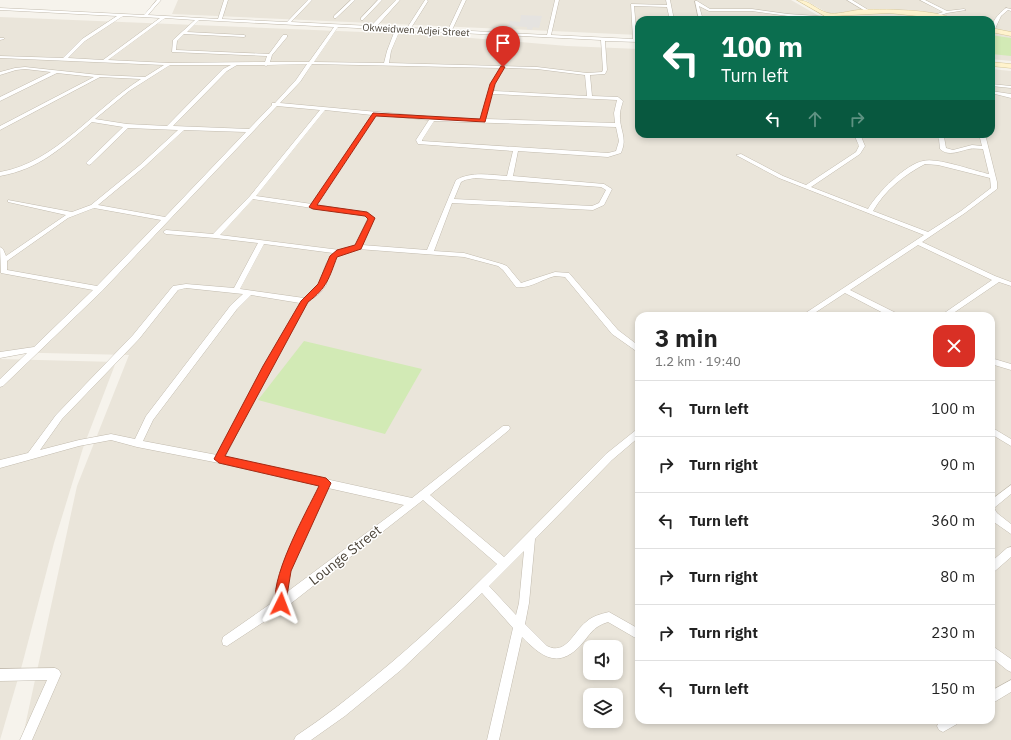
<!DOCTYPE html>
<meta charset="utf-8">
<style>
:root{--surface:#fff;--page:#f2f2f2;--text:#222;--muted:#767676;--line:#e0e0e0}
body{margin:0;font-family:"IBM Plex Sans",sans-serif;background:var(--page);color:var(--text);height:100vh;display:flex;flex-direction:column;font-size:15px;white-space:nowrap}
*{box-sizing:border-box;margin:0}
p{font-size:13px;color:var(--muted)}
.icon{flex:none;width:22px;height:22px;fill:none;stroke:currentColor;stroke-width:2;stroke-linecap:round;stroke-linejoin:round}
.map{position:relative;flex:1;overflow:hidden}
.drawer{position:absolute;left:635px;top:312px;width:360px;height:412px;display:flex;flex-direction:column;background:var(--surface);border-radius:12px;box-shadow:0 2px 6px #0003}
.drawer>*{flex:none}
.hud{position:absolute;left:635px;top:16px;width:360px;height:122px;border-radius:12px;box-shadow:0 2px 6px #0003;background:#0b6e4f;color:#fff;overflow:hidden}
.tools{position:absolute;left:583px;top:640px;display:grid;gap:8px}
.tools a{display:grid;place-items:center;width:40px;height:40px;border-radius:8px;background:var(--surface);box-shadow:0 2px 6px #0003;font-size:20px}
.pin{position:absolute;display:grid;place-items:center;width:34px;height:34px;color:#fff;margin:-41px -17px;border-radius:50% 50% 50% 0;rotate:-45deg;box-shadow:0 0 4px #0007}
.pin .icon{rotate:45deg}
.me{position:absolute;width:44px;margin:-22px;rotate:3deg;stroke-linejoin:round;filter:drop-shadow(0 0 3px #0008)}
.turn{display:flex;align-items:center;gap:14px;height:84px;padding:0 20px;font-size:18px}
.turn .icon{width:52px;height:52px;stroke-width:2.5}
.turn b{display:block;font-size:28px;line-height:34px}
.lanes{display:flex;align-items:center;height:38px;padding:0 20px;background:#0003;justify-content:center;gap:20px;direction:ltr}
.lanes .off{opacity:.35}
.round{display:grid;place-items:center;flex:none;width:42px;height:42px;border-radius:12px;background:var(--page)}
.summary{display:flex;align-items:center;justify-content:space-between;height:68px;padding:0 20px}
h1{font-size:24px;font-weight:700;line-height:30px}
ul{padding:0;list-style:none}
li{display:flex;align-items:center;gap:12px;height:56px;padding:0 20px;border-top:1px solid var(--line)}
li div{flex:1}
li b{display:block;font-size:15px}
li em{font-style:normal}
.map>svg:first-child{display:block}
.residential{fill:#eae5da;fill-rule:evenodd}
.green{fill:#d2eab5}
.parking{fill:#e5e3e0}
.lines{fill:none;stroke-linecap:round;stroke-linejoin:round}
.street-casing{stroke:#c2bbae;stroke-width:1}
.secondary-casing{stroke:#d6c79b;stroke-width:1}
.street{fill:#fff;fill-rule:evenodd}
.secondary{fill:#fff3cd;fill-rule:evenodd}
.route{fill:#fc3f1d;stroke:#a42913}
.labels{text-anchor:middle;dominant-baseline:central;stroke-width:3;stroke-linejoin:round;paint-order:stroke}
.far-street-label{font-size:10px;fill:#4b4439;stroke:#fff}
.near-street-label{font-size:14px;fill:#4b4439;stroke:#fff}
</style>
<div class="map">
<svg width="1011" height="740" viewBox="0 0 1011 740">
<rect width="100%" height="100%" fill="#f6f3ec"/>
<g class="residential">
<polygon points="178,0 791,0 826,20 639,20 639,35 172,14"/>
<polygon points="805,0 1011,0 1011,61 991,59 991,20 840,20"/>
<path d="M0 17 434 35 567 46 639 49V134H991V69L1011 71V740H22L77 486 129 355 0 352ZM639 316H991V720H639ZM590 647H616V673H590ZM590 695H616V721H590Z"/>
<polygon points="0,359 116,362 83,448 54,543 22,665 0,740"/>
</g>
<g class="green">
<polygon points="991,35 1011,38 1011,56 991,54"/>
<polygon points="304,341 422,369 385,434 258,400"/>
</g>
<polygon class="parking" points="521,15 542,16 539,28 533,27 532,30 527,29 527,27 512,26 512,29 507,28 510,21 520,22"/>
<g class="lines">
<g class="street-casing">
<g id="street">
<path d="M157 0H161L148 15 218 19 224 0H228L222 19 287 22 308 0H312L291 22 371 26 396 0H400L376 27 407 28 425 0H427L428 1 411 28 448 30 462 0H466L452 30 547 35 555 0H559L551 35 633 39 631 4 667 5 666 0H670L674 20H670L667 7 634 6 637 40H639V42L605 41 607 70 605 74 590 75 592 96 618 97 623 101C622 105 620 110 620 114 619 130 628 137 621 153L608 157 518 151 513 176 604 184 612 189 604 205 593 210 452 203 434 251 464 253 502 264 507 266 521 283 555 272 569 273 618 330 639 346V353L612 334 565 277C562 277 558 276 555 276 542 279 530 289 516 287L503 270 498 266 464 257 358 249 338 254 332 264 326 285 320 293 308 302 271 367 225 457 412 498 503 426H509L510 428 509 430 430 495 504 557 606 454 636 430 639 429V437L612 460 535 539 529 603 525 624 547 646C566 656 574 631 586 622 592 616 601 614 609 612L639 629V640L608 622C592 627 590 635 580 646 557 670 540 655 522 637L499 740H487L513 628 482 593 401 670 345 716 311 740H294L296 736C323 718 349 698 374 677 417 642 458 603 497 564L423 500 285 608 227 646 223 645 222 641 223 637 276 600C280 558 302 522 320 486L219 463 137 447 111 440 79 446 0 468V460L28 453 56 415 133 335 173 286 186 284 234 288 258 243 215 238 166 234 163 232 166 230 213 234 250 196 320 110 277 106 102 291 3 386 0 387V379L27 353 0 358V352L34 347 93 290 1 273 0 247 3 249 6 256 66 215 8 202V200L72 212 91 205 140 165 178 130 128 128 91 164 89 165 86 163 87 162 123 127 92 122C62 147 40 169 0 176V172C55 163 95 108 141 79L100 77 0 130V126L94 77 57 73 0 101V97L51 72 25 69 16 70 0 75V72L15 68 25 67 99 75 145 77 164 65 0 58V56L63 58 82 39 117 16 0 10V8L144 15ZM123 16 160 18 103 60 68 58 85 41ZM165 18 195 20 173 40 172 52 267 56 265 62 169 63 108 60ZM199 20 334 27 309 62H270L272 55 287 37V35H283L269 54 176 50 177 41 184 34 244 37 246 36 244 35 187 32ZM338 27 395 30 387 51 384 63 314 62ZM400 30 601 40 603 70 602 72 587 73 537 67 389 63 391 51ZM307 64 296 80 275 103H272V105L249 129 173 126 227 71 237 65H264L266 66 268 65ZM312 64 500 68 491 84 481 119 432 117 280 103 300 82ZM170 65H231L223 69 167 126 127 124 95 119 129 91ZM505 68 537 69 585 75 587 96 494 91 495 84ZM493 94 617 100 614 113 615 123 486 119ZM325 110 372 115 312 204 256 196ZM377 115 429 120 416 140 418 144 513 151 507 176C491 175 471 171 456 180L427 250 362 245 374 218 369 213 318 205ZM434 121 616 127 619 141 616 151 608 153 422 141V140ZM184 130 246 132 165 217 98 205 144 167ZM475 178 601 187 606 190 599 203 592 206 454 199 461 182 465 180ZM253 199 365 216 368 218 355 246 340 250 220 235ZM94 208 161 220 97 286 7 270V261L68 218ZM264 244 333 253 326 264 319 284 304 298 240 289ZM186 288 243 294 231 305 146 416 135 439 111 434 79 440 40 450 62 419 139 339 178 290ZM251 295 300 303 263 367 217 455 143 441 153 420 237 309ZM328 488 404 505 287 592C291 555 312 520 328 488ZM524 551 519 603 516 615 489 586Z"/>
<polygon points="351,0 355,0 336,18 334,18 334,16"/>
<polygon points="378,0 382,0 363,20 361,20 361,18"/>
<polygon points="847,0 852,0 870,11 867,12"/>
<polygon points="920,0 925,0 947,11 964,9 966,10 947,13 935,17 934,17 934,15 943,12"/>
<polygon points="695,1 697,1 710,9 752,9 788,14 831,17 833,18 831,19 788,16 752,11 709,11 699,6 703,20 699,20"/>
<path d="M1006 8 1011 9V11L1008 10 1001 16 994 31 991 32C991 22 998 14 1006 8Z"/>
<polygon points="0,38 4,38 4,39 0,40"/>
<polygon points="991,84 1011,86 1011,88 991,86"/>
<polygon points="991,91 1011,94 1011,98 991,93"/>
<path d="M854 134H860L865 146 860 154 811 187 868 209C877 193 906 164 923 161 937 157 974 171 989 174L983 149C978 149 974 148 969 149 959 151 949 157 940 149L939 139 934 134H940L944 137 946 148 953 150 972 145 982 146 979 134H985L997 182V189L965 213 922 242 995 276 1011 282V286L999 282 949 316H940L992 280 918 245 850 290 898 314 899 316H889L845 293 810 316H801L924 235 779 178 736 155 741 154 783 176 806 185 856 152 859 146ZM925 164 938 165 990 178 991 188 961 211 928 232 873 211C885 190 904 175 925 164Z"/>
<polygon points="991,358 1011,364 1011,370 991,364"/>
<polygon points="991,427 1011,439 1011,446 991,434"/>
<polygon points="1011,485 1011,494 994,508 997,513 1011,524 1011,534 991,520 991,500"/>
<polygon points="1011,547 1011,557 995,571 991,573 991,562 1007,548"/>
<polygon points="991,645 1011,659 1011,672 1007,670 991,657"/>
<polygon points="55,668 59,670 61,674 32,740 20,740 47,680 0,681 0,669"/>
<polygon points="1011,680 1011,692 991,704 991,691"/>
<polygon points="942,720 959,720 957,724 943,732 939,730 937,726 939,722"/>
</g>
</g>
<g class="secondary-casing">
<g id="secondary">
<path d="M797 0C810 0 816 10 828 13 836 15 849 11 858 10 879 9 939 9 955 20L889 13 833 16 835 18 832 20Z"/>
<polygon points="991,28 1011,32 1011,36 991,32"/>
<polygon points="991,62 1011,64 1011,68 991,66"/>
</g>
</g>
<use href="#street" class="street"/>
<use href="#secondary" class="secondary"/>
</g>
<path class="route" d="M501 66 505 67 495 84 485 122 376 116 317 205 367 212 375 218 361 249 337 257C329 278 327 288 308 302L225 456 326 478 331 483 291 571 285 608 281 609 277 608C266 583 307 511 319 486L219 463 214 459 263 366 301 301 318 284 330 256 337 250 355 245 368 219 365 216 313 209 309 207 373 113 480 119 490 84Z"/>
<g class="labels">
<g class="far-street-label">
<text transform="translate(416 30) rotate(3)">Okweidwen Adjei Street</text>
</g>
<g class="near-street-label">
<text transform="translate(345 555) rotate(-38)">Lounge Street</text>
</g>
</g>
</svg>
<div class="tools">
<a><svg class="icon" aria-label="sound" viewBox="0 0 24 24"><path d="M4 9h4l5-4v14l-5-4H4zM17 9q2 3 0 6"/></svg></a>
<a><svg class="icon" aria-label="layers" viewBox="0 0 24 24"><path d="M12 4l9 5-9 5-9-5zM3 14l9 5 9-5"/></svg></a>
</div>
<div class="pin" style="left:503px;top:67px;background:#d93025"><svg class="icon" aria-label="arrive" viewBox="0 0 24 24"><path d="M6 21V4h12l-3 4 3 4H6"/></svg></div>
<svg class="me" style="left:281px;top:604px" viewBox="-20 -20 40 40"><path d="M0-17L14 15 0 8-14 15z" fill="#fc3f1d" stroke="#fff" stroke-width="4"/></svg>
<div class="hud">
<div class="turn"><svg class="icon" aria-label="left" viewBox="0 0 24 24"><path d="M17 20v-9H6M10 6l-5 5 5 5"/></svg><div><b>100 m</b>Turn left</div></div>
<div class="lanes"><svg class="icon" aria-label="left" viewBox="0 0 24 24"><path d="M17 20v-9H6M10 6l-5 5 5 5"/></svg><svg class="icon off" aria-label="ahead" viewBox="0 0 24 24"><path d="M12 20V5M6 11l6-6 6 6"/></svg><svg class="icon off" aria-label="right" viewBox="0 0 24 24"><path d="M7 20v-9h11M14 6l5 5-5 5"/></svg></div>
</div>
<section class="drawer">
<div class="summary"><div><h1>3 min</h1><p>1.2 km · 19:40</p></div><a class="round" style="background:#d93025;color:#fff"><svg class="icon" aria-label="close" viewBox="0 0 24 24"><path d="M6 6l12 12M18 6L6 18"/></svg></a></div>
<ul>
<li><svg class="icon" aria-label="left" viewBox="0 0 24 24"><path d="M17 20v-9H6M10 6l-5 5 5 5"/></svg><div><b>Turn left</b></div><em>100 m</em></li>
<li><svg class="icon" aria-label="right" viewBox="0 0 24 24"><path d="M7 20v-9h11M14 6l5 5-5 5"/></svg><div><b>Turn right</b></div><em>90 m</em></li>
<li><svg class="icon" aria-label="left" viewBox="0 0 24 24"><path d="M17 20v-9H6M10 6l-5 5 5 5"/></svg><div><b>Turn left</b></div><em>360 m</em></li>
<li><svg class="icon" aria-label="right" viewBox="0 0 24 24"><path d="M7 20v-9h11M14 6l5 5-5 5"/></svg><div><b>Turn right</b></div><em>80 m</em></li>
<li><svg class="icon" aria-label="right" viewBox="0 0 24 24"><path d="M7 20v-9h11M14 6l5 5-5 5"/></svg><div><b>Turn right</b></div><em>230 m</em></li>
<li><svg class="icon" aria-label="left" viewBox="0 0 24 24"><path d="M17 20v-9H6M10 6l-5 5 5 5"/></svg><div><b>Turn left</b></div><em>150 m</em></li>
</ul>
</section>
</div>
